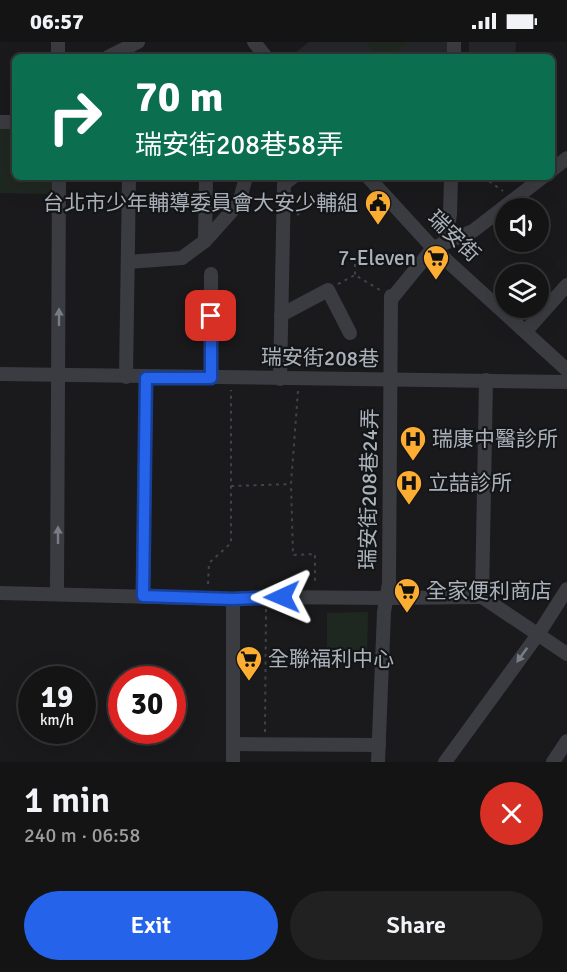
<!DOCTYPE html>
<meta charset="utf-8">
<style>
:root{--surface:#141415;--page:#212122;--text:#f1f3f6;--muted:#9d9ea0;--line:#333334;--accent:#2563eb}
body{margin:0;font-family:Signika,"Noto Sans TC",sans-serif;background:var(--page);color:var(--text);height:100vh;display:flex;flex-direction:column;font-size:22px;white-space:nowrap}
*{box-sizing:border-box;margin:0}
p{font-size:20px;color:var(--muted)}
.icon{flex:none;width:33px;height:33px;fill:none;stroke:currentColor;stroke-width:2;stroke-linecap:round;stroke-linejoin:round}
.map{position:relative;height:720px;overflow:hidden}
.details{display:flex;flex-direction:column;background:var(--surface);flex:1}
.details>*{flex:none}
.top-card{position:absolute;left:12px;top:12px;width:543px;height:126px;border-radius:9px;box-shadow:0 6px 24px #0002,0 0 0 2px var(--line);background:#0b6e4f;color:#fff;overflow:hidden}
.controls{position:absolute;left:495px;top:156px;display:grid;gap:12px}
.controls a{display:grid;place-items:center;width:54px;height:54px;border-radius:50%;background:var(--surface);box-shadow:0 6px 24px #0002,0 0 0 2px var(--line);font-size:30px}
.speed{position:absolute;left:18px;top:624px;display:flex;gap:12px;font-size:30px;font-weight:700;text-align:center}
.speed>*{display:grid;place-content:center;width:78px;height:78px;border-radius:50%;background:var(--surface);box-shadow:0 6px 24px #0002,0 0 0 2px var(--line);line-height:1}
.speed small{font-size:15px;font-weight:400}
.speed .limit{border:9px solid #d22;background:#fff;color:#111}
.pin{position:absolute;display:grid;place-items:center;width:51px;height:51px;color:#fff;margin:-26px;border-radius:12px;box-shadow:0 3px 9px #0006}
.me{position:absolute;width:66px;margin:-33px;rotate:269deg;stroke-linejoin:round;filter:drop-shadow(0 0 4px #0008)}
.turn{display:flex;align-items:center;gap:21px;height:126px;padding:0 24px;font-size:27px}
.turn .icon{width:78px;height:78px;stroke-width:2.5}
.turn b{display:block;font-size:42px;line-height:51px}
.round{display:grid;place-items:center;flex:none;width:63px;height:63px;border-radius:32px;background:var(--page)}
.overview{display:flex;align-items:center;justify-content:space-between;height:102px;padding:0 24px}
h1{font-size:36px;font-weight:600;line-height:45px}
.action{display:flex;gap:12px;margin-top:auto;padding:12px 24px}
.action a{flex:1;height:69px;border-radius:36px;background:var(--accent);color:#fff;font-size:24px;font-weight:600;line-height:69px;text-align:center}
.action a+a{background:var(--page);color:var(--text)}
.status{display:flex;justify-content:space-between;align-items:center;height:42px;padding:0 30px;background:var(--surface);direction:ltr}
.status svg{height:16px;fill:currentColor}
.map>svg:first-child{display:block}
.built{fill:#252629}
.green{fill:#1f2820}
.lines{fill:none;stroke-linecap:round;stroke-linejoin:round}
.path{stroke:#404348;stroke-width:2;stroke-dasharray:3 4.5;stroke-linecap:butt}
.minor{stroke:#3a3c41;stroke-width:14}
.oneway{fill:#787d85}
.route-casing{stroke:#184099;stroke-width:15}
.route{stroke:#2563eb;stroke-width:10}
.labels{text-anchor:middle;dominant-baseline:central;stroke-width:4.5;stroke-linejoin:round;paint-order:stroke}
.poi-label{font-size:21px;fill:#abb2bc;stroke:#141517;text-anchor:start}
.street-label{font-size:21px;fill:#abb2bc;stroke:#141517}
</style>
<div class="status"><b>06:57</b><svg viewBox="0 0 49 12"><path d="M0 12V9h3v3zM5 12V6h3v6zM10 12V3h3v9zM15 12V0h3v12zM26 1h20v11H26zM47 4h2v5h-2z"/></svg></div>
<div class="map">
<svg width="567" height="720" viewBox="0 0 567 720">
<rect width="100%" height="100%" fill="#1a1a1c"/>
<g class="built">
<polygon points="309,0 451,0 451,12 411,11 411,15 294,15 292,13"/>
<polygon points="469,0 516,0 515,15 469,15"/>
</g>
<g class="green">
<polygon points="366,0 408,0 390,15 379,15"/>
<polygon points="0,85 15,85 15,135 52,135 52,152 0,151"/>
<polygon points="368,570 367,613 327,614 327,571"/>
</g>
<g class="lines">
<g class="path">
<polyline points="483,135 503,149"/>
<polyline points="297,173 320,157"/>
<polyline points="355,222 355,233"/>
<polyline points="338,242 355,233 380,248"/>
<polyline points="298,349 291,442 293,513 315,512 315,542"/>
<polyline points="231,444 291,442"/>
<polyline points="208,542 209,521 231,501 231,348"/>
<polyline points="265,690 266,567"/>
</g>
<g class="minor">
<polyline points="58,0 58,15"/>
<polyline points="254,0 266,15"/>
<polyline points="108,15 138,0"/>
<polyline points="454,15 454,0"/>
<polyline points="0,80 15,80"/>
<polyline points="552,128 567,116"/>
<polyline points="368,135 433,206 567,328"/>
<polyline points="205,199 206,135"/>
<polyline points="446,200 450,172 451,135"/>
<polyline points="128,220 182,216 205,199 239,161 246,135"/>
<polyline points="281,273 328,248 350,291"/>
<polyline points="526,289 567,243"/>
<polyline points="0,332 567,340"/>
<polyline points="126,335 129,135"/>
<polyline points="211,336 211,232"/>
<polyline points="280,337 284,142 293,135"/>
<polyline points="0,551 233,557 266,555 388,556 482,555"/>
<polyline points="57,552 59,135"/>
<polyline points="143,554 146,336"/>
<polyline points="482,555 486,338"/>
<polyline points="482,555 567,612"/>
<polyline points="233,557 233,720"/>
<polyline points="233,702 379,703"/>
<polyline points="378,720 384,570 389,541 391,254 393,255 433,206 473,189 543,135"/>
<polyline points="445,720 539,591 567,547"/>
<polyline points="553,720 567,699"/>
</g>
</g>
<defs><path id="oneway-solid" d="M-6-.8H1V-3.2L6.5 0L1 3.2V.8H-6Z" transform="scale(1.5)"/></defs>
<g class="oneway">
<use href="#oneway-solid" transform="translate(59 275) rotate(-90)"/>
<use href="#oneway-solid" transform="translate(58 493) rotate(-90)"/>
<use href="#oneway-solid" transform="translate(522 613) rotate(126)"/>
</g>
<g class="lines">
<g class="route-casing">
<polyline id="route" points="211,274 211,336 146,336 143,554 233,557 282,555"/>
</g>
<use href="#route" class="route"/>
</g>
<defs>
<g id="civic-pin" transform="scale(1.35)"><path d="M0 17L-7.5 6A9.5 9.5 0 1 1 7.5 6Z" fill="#fdad31" stroke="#141517"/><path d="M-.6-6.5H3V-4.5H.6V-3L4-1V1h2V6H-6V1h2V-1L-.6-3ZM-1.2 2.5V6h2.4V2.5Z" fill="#111"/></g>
<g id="supermarket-pin" transform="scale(1.35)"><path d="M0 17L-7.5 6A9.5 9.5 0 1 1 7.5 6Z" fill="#fdad31" stroke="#141517"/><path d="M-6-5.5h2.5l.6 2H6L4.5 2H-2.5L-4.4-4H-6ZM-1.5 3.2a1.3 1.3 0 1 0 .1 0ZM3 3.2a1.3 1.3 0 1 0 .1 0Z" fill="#111"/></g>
<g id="hospital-pin" transform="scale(1.35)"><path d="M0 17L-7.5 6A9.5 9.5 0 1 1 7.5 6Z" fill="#fdad31" stroke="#141517"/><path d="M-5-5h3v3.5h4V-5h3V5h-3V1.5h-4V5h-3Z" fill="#111"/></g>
</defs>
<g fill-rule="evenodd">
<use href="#civic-pin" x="378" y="161"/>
<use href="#supermarket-pin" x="436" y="216"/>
<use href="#hospital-pin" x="413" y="397"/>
<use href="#hospital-pin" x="409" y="441"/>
<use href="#supermarket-pin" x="407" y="549"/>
<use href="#supermarket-pin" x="249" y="617"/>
</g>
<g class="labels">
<g class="poi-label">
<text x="358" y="161" text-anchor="end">台北市少年輔導委員會大安少輔組</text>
<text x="416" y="216" text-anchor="end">7-Eleven</text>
<text x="432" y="397">瑞康中醫診所</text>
<text x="428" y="441">立喆診所</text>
<text x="426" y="549">全家便利商店</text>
<text x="268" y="617">全聯福利中心</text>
</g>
<g class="street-label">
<text transform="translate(454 194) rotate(44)">瑞安街</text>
<text transform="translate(320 316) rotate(1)">瑞安街208巷</text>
<text transform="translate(369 447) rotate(-89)">瑞安街208巷24弄</text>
</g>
</g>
</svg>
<div class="controls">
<a><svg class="icon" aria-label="sound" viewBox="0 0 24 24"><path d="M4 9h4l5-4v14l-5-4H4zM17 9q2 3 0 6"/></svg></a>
<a><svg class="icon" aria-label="layers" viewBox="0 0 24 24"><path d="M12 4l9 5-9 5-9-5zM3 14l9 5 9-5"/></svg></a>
</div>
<div class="speed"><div>19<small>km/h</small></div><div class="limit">30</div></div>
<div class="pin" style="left:211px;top:274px;background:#d93025"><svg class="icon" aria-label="arrive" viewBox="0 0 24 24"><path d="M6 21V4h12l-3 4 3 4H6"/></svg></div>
<svg class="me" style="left:282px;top:555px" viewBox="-20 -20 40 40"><path d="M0-17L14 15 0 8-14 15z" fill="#2563eb" stroke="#fff" stroke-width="4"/></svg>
<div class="top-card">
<div class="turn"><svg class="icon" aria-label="right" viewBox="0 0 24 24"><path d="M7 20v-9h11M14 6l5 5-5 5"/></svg><div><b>70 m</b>瑞安街208巷58弄</div></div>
</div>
</div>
<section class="details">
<div class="overview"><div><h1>1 min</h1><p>240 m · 06:58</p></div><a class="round" style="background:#d93025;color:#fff"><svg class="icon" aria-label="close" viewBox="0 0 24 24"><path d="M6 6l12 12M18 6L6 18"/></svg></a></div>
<div class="action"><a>Exit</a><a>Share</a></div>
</section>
